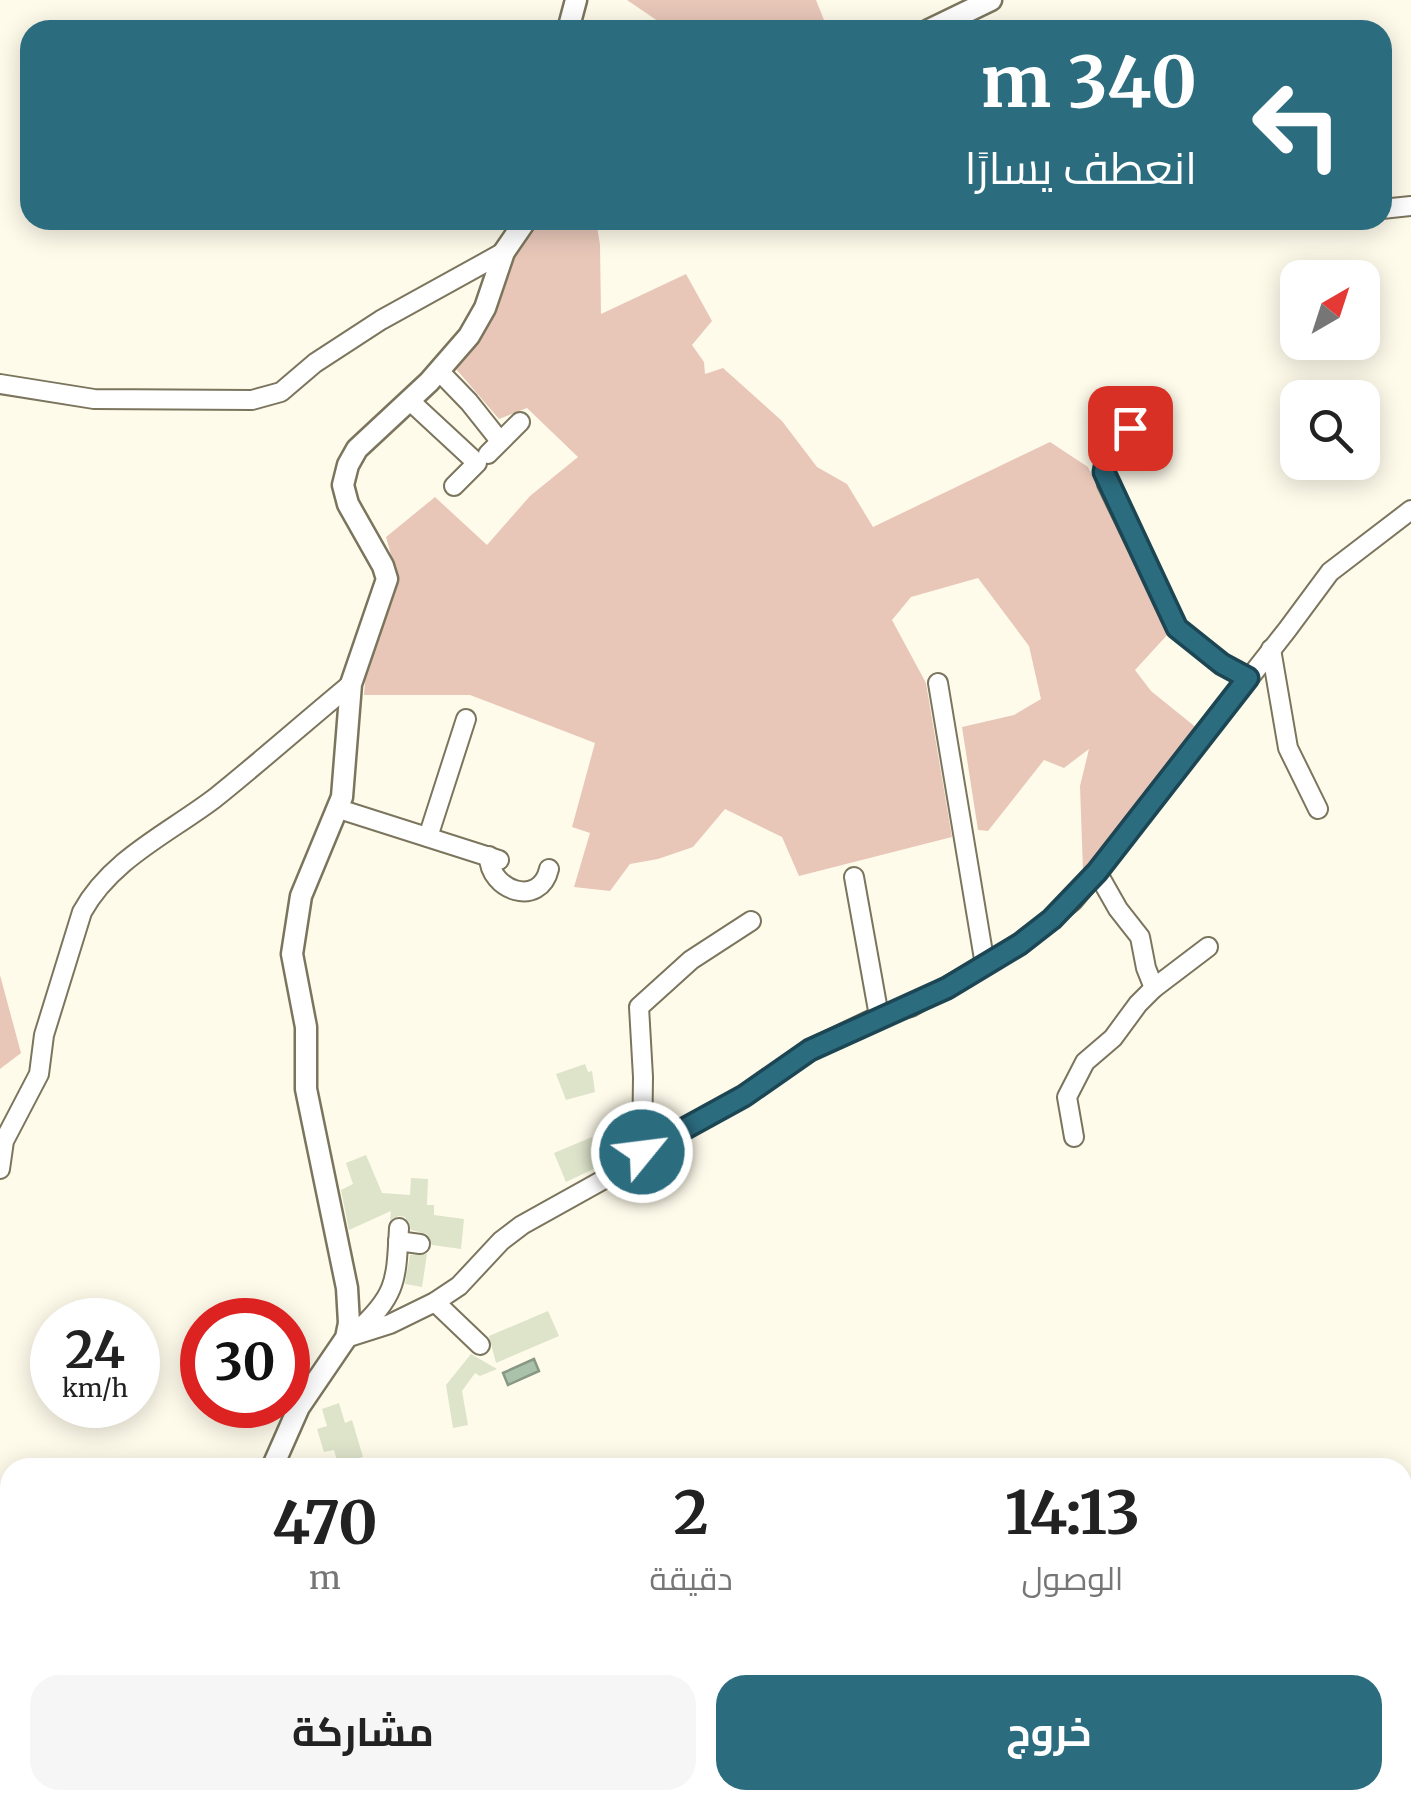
<!DOCTYPE html>
<html lang="ar">
<meta charset="utf-8">
<style>
:root{--surface:#fff;--page:#f6f6f6;--text:#222;--muted:#767676;--accent:#2b6c7f}
body{margin:0;font-family:Merriweather,Cairo,serif;background:var(--page);color:var(--text);direction:rtl;height:100vh;display:flex;flex-direction:column;font-size:38px;white-space:nowrap}
*{box-sizing:border-box;margin:0}
p{font-size:32px;color:var(--muted)}
.icon{flex:none;width:55px;height:55px;fill:none;stroke:currentColor;stroke-width:2;stroke-linecap:round;stroke-linejoin:round}
.map{position:relative;flex:1;overflow:hidden;direction:ltr}
.drawer{position:absolute;left:0px;top:1458px;width:1412px;height:352px;display:flex;flex-direction:column;background:var(--surface);border-radius:30px 30px 0 0;box-shadow:0 5px 25px #0003;direction:rtl}
.drawer>*{flex:none}
.top-card{position:absolute;left:20px;top:20px;width:1372px;height:210px;border-radius:30px;box-shadow:0 5px 25px #0003;direction:rtl;background:#2b6c7f;color:#fff;overflow:hidden}
.needle{width:65px;rotate:39deg}
.fabs{position:absolute;left:1280px;top:260px;display:grid;gap:20px}
.fabs a{display:grid;place-items:center;width:100px;height:100px;border-radius:20px;background:var(--surface);box-shadow:0 5px 25px #0003;font-size:50px}
.speed{position:absolute;left:30px;top:1298px;display:flex;gap:20px;font-size:50px;font-weight:700;text-align:center}
.speed>*{display:grid;place-content:center;width:130px;height:130px;border-radius:50%;background:var(--surface);box-shadow:0 5px 25px #0003;line-height:1}
.speed small{font-size:25px;font-weight:400}
.speed .limit{border:15px solid #d22;background:#fff;color:#111}
.pin{position:absolute;display:grid;place-items:center;width:85px;height:85px;color:#fff;margin:-42px;border-radius:20px;box-shadow:0 5px 15px #0006}
.me{position:absolute;width:110px;margin:-55px;rotate:61deg;stroke-linejoin:round;filter:drop-shadow(0 0 8px #0008)}
.turn{display:flex;align-items:center;gap:35px;height:210px;padding:0 30px;font-size:45px}
.turn .icon{width:130px;height:130px;stroke-width:2.5}
.turn b{display:block;font-size:70px;line-height:85px}
.eta{display:flex;justify-content:space-evenly;align-items:center;height:170px;text-align:center}
.eta b{font-size:60px;font-weight:700;line-height:70px}
.action{display:flex;gap:20px;margin-top:auto;padding:20px 30px}
.action a{flex:1;height:115px;border-radius:30px;background:var(--accent);color:#fff;font-size:40px;font-weight:700;line-height:115px;text-align:center}
.action a+a{background:var(--page);color:var(--text)}
.map>svg:first-child{display:block}
.green{fill:#e8c7b9}
.water{fill:#aac2aa;stroke:#889884;stroke-width:2.5}
.building{fill:#dde4ca}
.lines{fill:none;stroke-linecap:round;stroke-linejoin:round}
.minor-casing{stroke:#7b755d;stroke-width:22}
.tertiary-casing{stroke:#7b755d;stroke-width:25}
.minor{stroke:#fff;stroke-width:18}
.tertiary{stroke:#fff;stroke-width:20}
.route-casing{stroke:#1c4653;stroke-width:25}
.route{stroke:#2b6c7f;stroke-width:18}
</style>
<div class="map">
<svg width="1411" height="1809" viewBox="0 0 1411 1809">
<rect width="100%" height="100%" fill="#fffbeb"/>
<g class="green">
<polygon points="627,0 816,0 828,30 671,30"/>
<polygon points="536,220 596,220 600,245 601,314 686,274 712,321 692,345 704,362 705,374 723,368 782,421 817,467 847,484 873,527 1050,442 1088,467 1169,633 1135,670 1151,691 1198,729 1083,872 1080,786 1089,749 1064,768 1044,760 988,831 978,830 962,727 1014,715 1041,699 1029,646 978,578 911,597 892,620 926,683 952,837 799,876 782,837 725,809 693,847 658,859 630,864 610,891 574,887 590,833 572,827 595,743 470,695 364,695 366,669 397,576 386,537 435,497 487,545 530,496 578,457 527,408 499,419 456,369 477,342 496,308 502,280 517,246"/>
<polygon points="0,975 21,1053 0,1069"/>
</g>
<polygon class="water" points="534,1359 539,1371 508,1385 503,1373"/>
<g class="building">
<polygon points="585,1064 588,1072 592,1071 595,1092 566,1100 556,1074"/>
<polygon points="592,1137 604,1164 566,1182 554,1153"/>
<polygon points="366,1155 382,1193 410,1195 411,1178 428,1179 427,1205 434,1205 434,1215 464,1219 461,1249 432,1245 427,1234 411,1230 405,1217 399,1216 390,1220 391,1211 349,1230 341,1190 353,1184 346,1163"/>
<polygon points="427,1254 422,1287 405,1284 410,1255"/>
<polygon points="548,1311 559,1336 496,1363 489,1336"/>
<polygon points="471,1354 497,1369 480,1376 475,1373 462,1391 468,1425 453,1428 446,1385"/>
<polygon points="339,1403 345,1423 352,1420 363,1457 338,1464 334,1450 324,1452 317,1429 327,1426 322,1409"/>
</g>
<g class="lines">
<g class="minor-casing">
<g id="minor">
<polyline points="1382,209 1411,206"/>
<polyline points="439,371 469,402 500,441"/>
<polyline points="0,384 94,399 252,400 281,392 315,363 381,320 504,252"/>
<polyline points="409,400 477,463 454,486"/>
<path d="M1156 412C1128 429 1096 447 1107 484L1177 628 1223 664 1248 679"/>
<polyline points="488,454 520,422"/>
<polyline points="1271,649 1288,748 1318,809"/>
<polyline points="938,683 985,965"/>
<polyline points="339,809 499,860"/>
<polyline points="428,837 466,719"/>
<path d="M489 856C489 891 540 908 549 869"/>
<polyline points="1097,872 1118,909 1140,937 1146,968 1154,988 1208,947"/>
<polyline points="854,877 879,1016"/>
<polyline points="1074,1137 1067,1097 1085,1062 1113,1038 1138,1004 1154,988"/>
<polyline points="642,1153 643,1077 639,1007 691,960 751,921"/>
<path d="M0 1169 4 1141 39 1074 44 1035 82 912C111 859 169 833 215 798 261 761 305 722 351 684"/>
<polyline points="398,1241 420,1244"/>
<polyline points="435,1302 480,1345"/>
<path d="M355 1333C397 1295 396 1282 399 1228"/>
<polyline points="346,1338 390,1324 435,1302 459,1286 501,1241 522,1225 601,1181 642,1153 744,1096 810,1049 879,1016 911,1007 1020,944 1073,901 1096,873 1287,630 1330,572 1411,510"/>
<polyline points="0,1778 10,1773"/>
<polyline points="831,1800 832,1809"/>
<polyline points="772,1809 773,1800"/>
</g>
</g>
<g class="tertiary-casing">
<g id="tertiary">
<polyline points="568,30 576,0"/>
<polyline points="929,30 991,0"/>
<polyline points="272,1468 299,1407 346,1338 349,1323 347,1288 306,1089 306,1027 292,954 301,896 342,797 351,684 387,579 383,566 348,504 343,485 348,465 357,449 429,382 469,336 485,308 504,252 526,220"/>
<polyline points="0,1669 10,1664"/>
<polyline points="267,1800 276,1809"/>
</g>
</g>
<use href="#minor" class="minor"/>
<use href="#tertiary" class="tertiary"/>
</g>
<g class="lines">
<g class="route-casing">
<polyline id="route" points="642,1152 744,1096 810,1050 947,988 1020,944 1052,919 1097,872 1248,678 1222,664 1177,628 1104,472 1108,452 1130,428"/>
</g>
<use href="#route" class="route"/>
</g>
</svg>
<div class="fabs">
<a><svg class="needle" viewBox="-14 -14 28 28"><path d="M0-13l5 13h-10z" fill="#e53935"/><path d="M0 13l5-13h-10z" fill="#767676"/></svg></a>
<a><svg class="icon" aria-label="search" viewBox="0 0 24 24"><circle cx="10" cy="10" r="6"/><path d="M15 15l6 6"/></svg></a>
</div>
<div class="speed"><div>24<small>km/h</small></div><div class="limit">30</div></div>
<div class="pin" style="left:1130px;top:428px;background:#d93025"><svg class="icon" aria-label="arrive" viewBox="0 0 24 24"><path d="M6 21V4h12l-3 4 3 4H6"/></svg></div>
<svg class="me" style="left:642px;top:1152px" viewBox="-20 -20 40 40"><circle r="17" fill="#2b6c7f" stroke="#fff" stroke-width="3"/><path d="M0-11L8 9 0 5-8 9z" fill="#fff"/></svg>
<div class="top-card">
<div class="turn"><svg class="icon" aria-label="left" viewBox="0 0 24 24"><path d="M17 20v-9H6M10 6l-5 5 5 5"/></svg><div><b>340 m</b>انعطف يسارًا</div></div>
</div>
<section class="drawer">
<div class="eta">
<div><b>14:13</b><p>الوصول</p></div>
<div><b>2</b><p>دقيقة</p></div>
<div><b>470</b><p>m</p></div>
</div>
<div class="action"><a>خروج</a><a>مشاركة</a></div>
</section>
</div>
